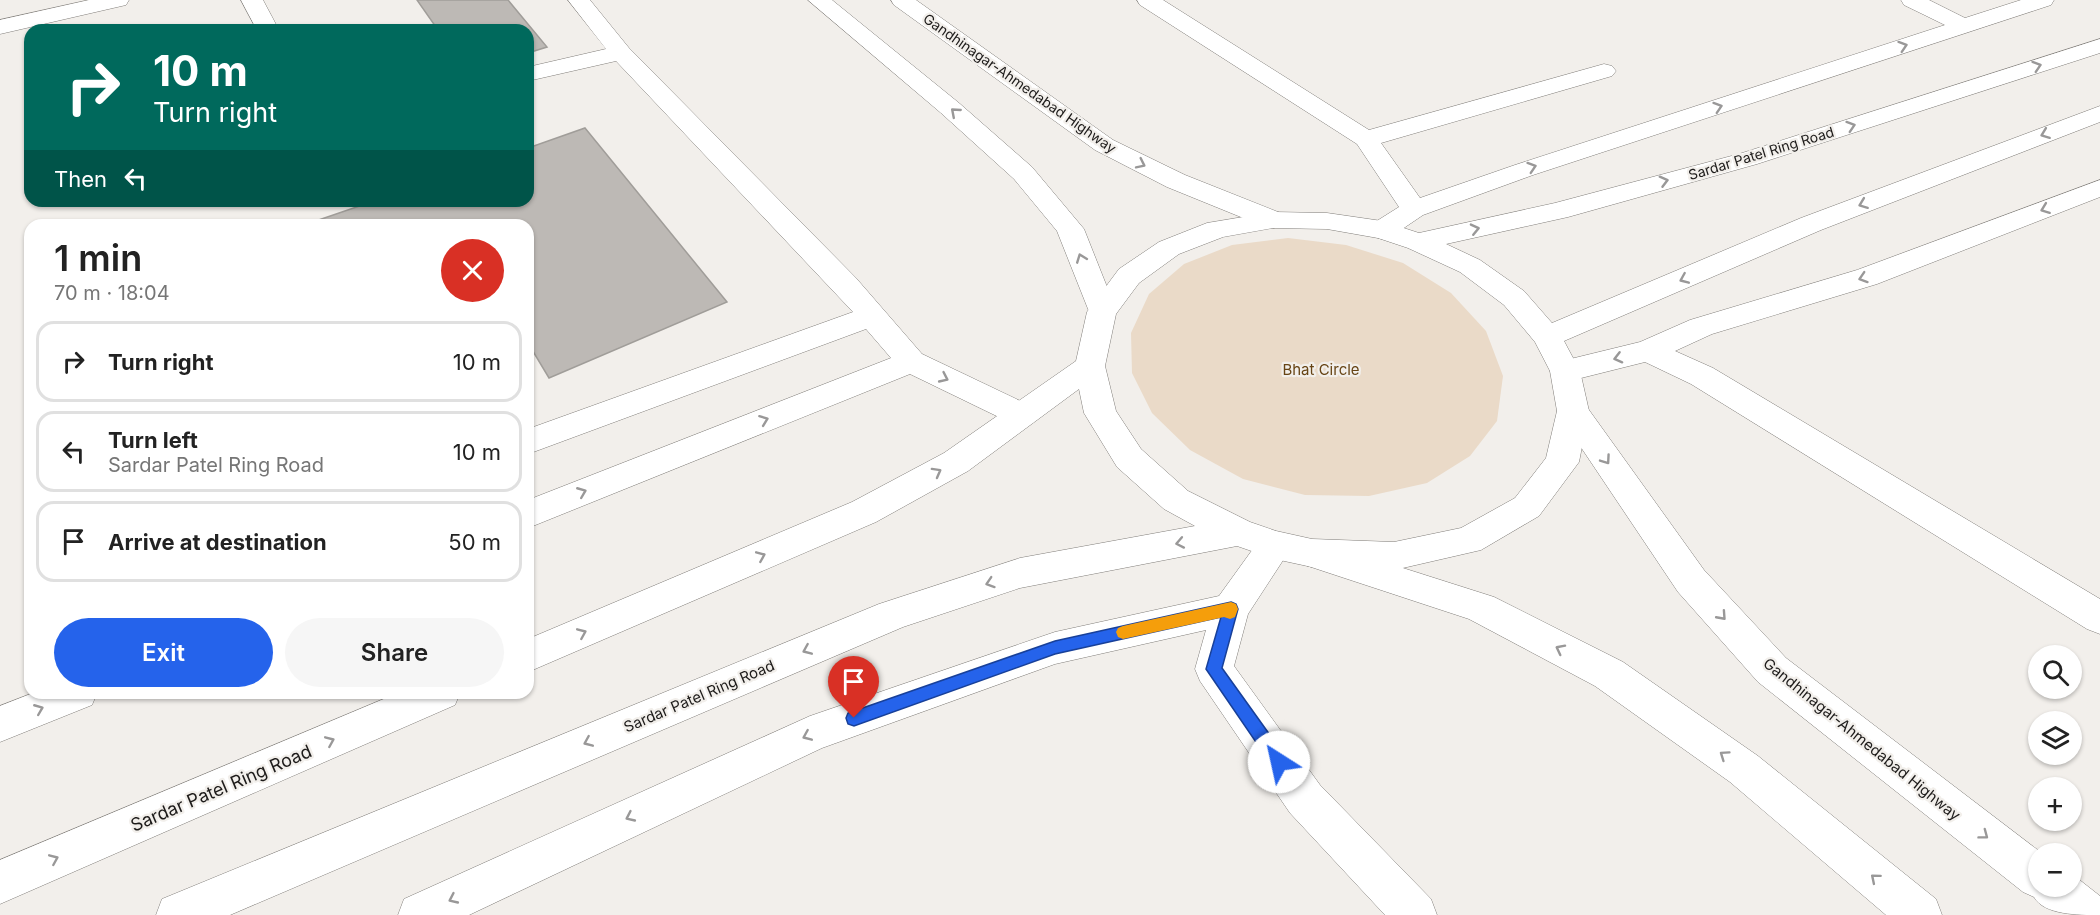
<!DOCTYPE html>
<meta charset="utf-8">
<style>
:root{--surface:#fff;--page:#f6f6f6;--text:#222;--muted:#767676;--line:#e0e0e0;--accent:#2563eb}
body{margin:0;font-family:Inter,sans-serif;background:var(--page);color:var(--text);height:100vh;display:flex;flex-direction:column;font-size:22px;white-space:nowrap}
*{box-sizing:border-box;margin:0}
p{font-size:20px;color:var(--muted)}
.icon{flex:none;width:33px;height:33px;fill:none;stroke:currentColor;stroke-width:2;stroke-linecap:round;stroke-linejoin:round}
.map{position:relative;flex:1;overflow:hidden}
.side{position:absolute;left:24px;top:219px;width:510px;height:480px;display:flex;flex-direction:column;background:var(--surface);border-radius:18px;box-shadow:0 2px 4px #0004}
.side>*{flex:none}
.banner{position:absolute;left:24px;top:24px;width:510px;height:183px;border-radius:18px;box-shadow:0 2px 4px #0004;background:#00695c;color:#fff;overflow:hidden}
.fabs{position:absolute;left:2028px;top:645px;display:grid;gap:12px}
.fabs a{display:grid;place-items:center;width:54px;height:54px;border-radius:50%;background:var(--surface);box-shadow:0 2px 4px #0004;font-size:30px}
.pin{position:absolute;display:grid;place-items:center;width:51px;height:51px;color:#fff;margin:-62px -26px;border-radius:50% 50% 50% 0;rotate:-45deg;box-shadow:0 0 6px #0007}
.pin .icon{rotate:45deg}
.me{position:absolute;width:66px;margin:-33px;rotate:325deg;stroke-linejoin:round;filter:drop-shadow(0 0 4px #0008)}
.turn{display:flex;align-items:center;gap:21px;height:126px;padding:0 30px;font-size:27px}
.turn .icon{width:78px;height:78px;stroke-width:2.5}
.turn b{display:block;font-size:42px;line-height:51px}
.then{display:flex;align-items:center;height:57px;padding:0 30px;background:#0003;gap:12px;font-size:22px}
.round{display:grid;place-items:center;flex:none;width:63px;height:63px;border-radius:32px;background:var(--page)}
.overview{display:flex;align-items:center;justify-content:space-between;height:102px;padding:0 30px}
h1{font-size:36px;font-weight:600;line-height:45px}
.button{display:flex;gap:12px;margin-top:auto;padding:12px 30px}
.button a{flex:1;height:69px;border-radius:36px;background:var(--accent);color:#fff;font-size:24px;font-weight:600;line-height:69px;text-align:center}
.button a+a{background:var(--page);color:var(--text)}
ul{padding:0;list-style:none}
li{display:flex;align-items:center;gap:18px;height:81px;margin:0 12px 9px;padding:0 18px;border:3px solid var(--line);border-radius:18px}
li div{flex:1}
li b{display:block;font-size:22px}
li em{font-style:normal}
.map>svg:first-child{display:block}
.green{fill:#eadac8}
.building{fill:#bdb9b5;stroke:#a09d99;stroke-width:1.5}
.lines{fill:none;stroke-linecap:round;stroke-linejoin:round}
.minor-casing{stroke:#817e7a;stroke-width:1}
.major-casing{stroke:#817e7a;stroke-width:1}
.highway-casing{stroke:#817e7a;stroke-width:1}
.minor{fill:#fff;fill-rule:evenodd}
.major{fill:#fff;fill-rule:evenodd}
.highway{fill:#fff;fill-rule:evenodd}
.oneway{stroke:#999898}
.route{fill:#2563eb;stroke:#184099;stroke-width:1.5}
.slow{fill:#f59e0b}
.labels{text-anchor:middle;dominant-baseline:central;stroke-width:4.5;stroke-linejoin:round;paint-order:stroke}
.far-street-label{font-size:14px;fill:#1d1b1a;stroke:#f2efeb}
.park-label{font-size:15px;fill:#674415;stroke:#f2efeb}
.street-label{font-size:15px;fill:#1d1b1a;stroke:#f2efeb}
.near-street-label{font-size:18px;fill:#1d1b1a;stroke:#f2efeb}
</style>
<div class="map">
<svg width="2100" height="915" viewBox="0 0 2100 915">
<rect width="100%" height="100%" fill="#f2efeb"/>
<polygon class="green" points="1288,238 1346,245 1403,263 1451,293 1486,331 1503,376 1497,421 1470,456 1427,483 1369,496 1305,495 1243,479 1190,450 1152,413 1132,373 1131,333 1149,294 1184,264 1232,245"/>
<g class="building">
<polygon points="417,0 508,0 547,47 528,53 528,30 438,30"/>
<polygon points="585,128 727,302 549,378 528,343 528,225 304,225 374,201 528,201 528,148"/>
</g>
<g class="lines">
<g class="minor-casing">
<g id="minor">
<polygon points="89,0 129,0 126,5 0,34 0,20"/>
<polygon points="241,0 263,0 279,30 257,30"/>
<polygon points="568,0 590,0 629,48 856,278 922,354 1033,407 1038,415 1033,423 1022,427 1011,423 910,374 528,528 528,500 891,358 866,329 528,454 528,429 853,312 616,61 528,81 528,67 606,49"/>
<polygon points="1137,0 1163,0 1369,130 1604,64 1612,66 1616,71 1612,76 1381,143 1420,198 1515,165 1945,25 1904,5 1901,0 1929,0 1965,18 2021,0 2054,0 2051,5 1533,175 1423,215 1392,236 1382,239 1372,236 1368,230 1372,224 1399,207 1357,144 1140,5"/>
<polygon points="2100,180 2100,197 1877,284 1712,334 1675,351 1713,368 2100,599 2100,634 2087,629 1691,384 1645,362 1565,382 1554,379 1550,371 1554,363 1640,342 1690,320 1857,270"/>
<polygon points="1275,531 1287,535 1293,545 1248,614 1234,666 1320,785 1431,899 1437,915 1385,915 1290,813 1200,681 1195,669 1206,630 1055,664 822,748 469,915 398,915 404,899 810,716 1055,632 1219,596 1263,535"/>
<polygon points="33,693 97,693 92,705 0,742 0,706"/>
</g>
</g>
<g class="major-casing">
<g id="major">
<polygon points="808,0 832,0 959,103 1032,167 1084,229 1117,312 1112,319 1102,322 1092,319 1057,231 1014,179 941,113"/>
<polygon points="891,0 916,0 1113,140 1185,175 1283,214 1287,220 1283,226 1273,228 1263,226 1167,187 1095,150 894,5"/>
<path d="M1573 399 1584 403 1704 570 1786 658 2043 854H2038V886H2072V874L2100 896V915C2078 915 2044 915 2034 897L2023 892 1758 682 1678 592 1562 419 1557 411 1562 403Z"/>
<polygon points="1318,541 1494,597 1623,662 1758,756 1936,899 1942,915 1886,915 1730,782 1595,686 1469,619 1305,565 1300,555 1305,545"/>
</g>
</g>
<g class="highway-casing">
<g id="highway">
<path d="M2100 39V53L1757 164 1568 217 1446 244 1480 260 1524 291 1552 323 1801 218 2100 106V122L1821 230 1564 341 1580 371 1589 411 1579 462 1539 516 1481 550 1394 570 1312 567 1275 559 1237 546 1020 588 903 627 230 915H156L162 899 879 604 1020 558 1195 526 1164 509 1117 467 1084 413 1079 389 968 471 876 522 528 672V639L852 502 944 453 1076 361 1087 312 1119 269 1159 242 1207 223 1273 212 1327 213 1382 221 1419 233 1555 203 1739 154ZM1273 228 1327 229 1378 238 1408 248 1460 272 1504 305 1535 342 1550 371 1557 411 1546 458 1515 498 1461 528 1394 542 1312 539 1276 531 1250 522 1188 491 1141 449 1116 411 1105 366 1116 314 1139 283 1179 254 1223 237Z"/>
<polygon points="398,693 460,693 455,705 0,904 0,860"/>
</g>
</g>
<use href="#minor" class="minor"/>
<use href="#major" class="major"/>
<use href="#highway" class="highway"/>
</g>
<defs><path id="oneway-chevron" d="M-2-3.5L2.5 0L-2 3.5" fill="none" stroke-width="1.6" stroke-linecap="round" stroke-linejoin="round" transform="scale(1.5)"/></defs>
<g class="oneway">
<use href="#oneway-chevron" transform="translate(1903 46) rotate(-18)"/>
<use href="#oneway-chevron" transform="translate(2037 66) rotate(-18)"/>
<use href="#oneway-chevron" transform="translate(1718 107) rotate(-18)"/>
<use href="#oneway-chevron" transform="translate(955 112) rotate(-139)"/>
<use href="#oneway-chevron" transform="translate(1851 126) rotate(-18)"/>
<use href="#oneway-chevron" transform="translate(2045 134) rotate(159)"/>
<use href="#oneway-chevron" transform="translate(1141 164) rotate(26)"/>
<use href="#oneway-chevron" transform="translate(1532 167) rotate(-18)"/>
<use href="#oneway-chevron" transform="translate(1664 181) rotate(-15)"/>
<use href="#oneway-chevron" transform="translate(1863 204) rotate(159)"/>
<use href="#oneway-chevron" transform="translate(2045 209) rotate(159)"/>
<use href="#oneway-chevron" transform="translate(1475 229) rotate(-13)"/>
<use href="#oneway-chevron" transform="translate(1081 258) rotate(-111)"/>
<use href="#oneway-chevron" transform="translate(1863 278) rotate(162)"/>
<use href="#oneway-chevron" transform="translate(1684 279) rotate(157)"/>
<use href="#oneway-chevron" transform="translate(1618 358) rotate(166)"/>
<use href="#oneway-chevron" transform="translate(944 378) rotate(25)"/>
<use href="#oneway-chevron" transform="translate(764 420) rotate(-21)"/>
<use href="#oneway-chevron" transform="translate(1606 460) rotate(55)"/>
<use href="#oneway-chevron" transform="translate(937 472) rotate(-29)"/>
<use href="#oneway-chevron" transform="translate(582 492) rotate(-22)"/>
<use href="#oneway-chevron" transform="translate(1180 543) rotate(169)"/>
<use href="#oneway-chevron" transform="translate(761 556) rotate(-23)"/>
<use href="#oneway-chevron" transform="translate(990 583) rotate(162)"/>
<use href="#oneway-chevron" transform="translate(1722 616) rotate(48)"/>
<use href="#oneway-chevron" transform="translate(582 633) rotate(-23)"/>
<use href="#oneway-chevron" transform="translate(1560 649) rotate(-153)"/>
<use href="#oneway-chevron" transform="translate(807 650) rotate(157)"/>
<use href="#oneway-chevron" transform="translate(39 709) rotate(-22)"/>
<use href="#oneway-chevron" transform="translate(807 736) rotate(157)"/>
<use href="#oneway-chevron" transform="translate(330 741) rotate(-23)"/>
<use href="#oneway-chevron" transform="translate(588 742) rotate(157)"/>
<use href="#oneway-chevron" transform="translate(1724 755) rotate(-145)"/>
<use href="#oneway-chevron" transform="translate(630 817) rotate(155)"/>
<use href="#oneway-chevron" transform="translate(1984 835) rotate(37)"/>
<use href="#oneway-chevron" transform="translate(54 859) rotate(-23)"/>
<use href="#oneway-chevron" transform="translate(1875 878) rotate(-140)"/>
<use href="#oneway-chevron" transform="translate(453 899) rotate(155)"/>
</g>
<polygon class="route" points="1231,602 1236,604 1238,609 1222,668 1285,756 1288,762 1285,767 1279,769 1273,767 1206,669 1221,617 1055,654 854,726 848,724 846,718 848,713 854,711 1055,641"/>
<polygon class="slow" points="1231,602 1236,604 1238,609 1235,617 1230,619 1224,617 1123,639 1118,637 1116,632 1118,628 1123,626"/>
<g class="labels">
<g class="far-street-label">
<text transform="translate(1020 83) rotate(35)">Gandhinagar-Ahmedabad Highway</text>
<text transform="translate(1761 153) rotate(-17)">Sardar Patel Ring Road</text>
</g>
<g class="park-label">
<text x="1321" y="369">Bhat Circle</text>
</g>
<g class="street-label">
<text transform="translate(699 696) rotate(-23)">Sardar Patel Ring Road</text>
<text transform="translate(1862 739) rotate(39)">Gandhinagar-Ahmedabad Highway</text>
</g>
<g class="near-street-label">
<text transform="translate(221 788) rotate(-23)">Sardar Patel Ring Road</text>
</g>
</g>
</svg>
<div class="fabs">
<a><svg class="icon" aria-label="search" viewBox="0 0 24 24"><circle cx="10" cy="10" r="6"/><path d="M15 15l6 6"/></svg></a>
<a><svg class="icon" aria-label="layers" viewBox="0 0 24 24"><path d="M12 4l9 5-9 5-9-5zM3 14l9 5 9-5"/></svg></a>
<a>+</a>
<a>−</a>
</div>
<div class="pin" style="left:854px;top:718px;background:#d93025"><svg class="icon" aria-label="arrive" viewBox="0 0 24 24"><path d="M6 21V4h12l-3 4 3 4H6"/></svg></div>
<svg class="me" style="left:1279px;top:762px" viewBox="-20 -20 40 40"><circle r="19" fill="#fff"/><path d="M0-13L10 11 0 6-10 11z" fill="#2563eb"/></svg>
<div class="banner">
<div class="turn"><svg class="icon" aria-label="right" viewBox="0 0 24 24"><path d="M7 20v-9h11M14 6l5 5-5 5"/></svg><div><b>10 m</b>Turn right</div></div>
<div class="then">Then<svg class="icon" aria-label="left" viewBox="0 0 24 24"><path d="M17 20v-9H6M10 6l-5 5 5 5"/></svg></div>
</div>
<section class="side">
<div class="overview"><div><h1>1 min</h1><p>70 m · 18:04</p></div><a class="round" style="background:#d93025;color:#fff"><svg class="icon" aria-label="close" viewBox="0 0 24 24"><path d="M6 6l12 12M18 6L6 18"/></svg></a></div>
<ul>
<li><svg class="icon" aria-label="right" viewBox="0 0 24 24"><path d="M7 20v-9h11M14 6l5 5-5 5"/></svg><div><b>Turn right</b></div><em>10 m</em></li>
<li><svg class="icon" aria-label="left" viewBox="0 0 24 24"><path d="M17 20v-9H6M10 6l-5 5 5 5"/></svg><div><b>Turn left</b><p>Sardar Patel Ring Road</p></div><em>10 m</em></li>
<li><svg class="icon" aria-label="arrive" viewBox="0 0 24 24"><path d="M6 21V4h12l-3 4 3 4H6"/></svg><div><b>Arrive at destination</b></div><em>50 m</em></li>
</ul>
<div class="button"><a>Exit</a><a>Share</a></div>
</section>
</div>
